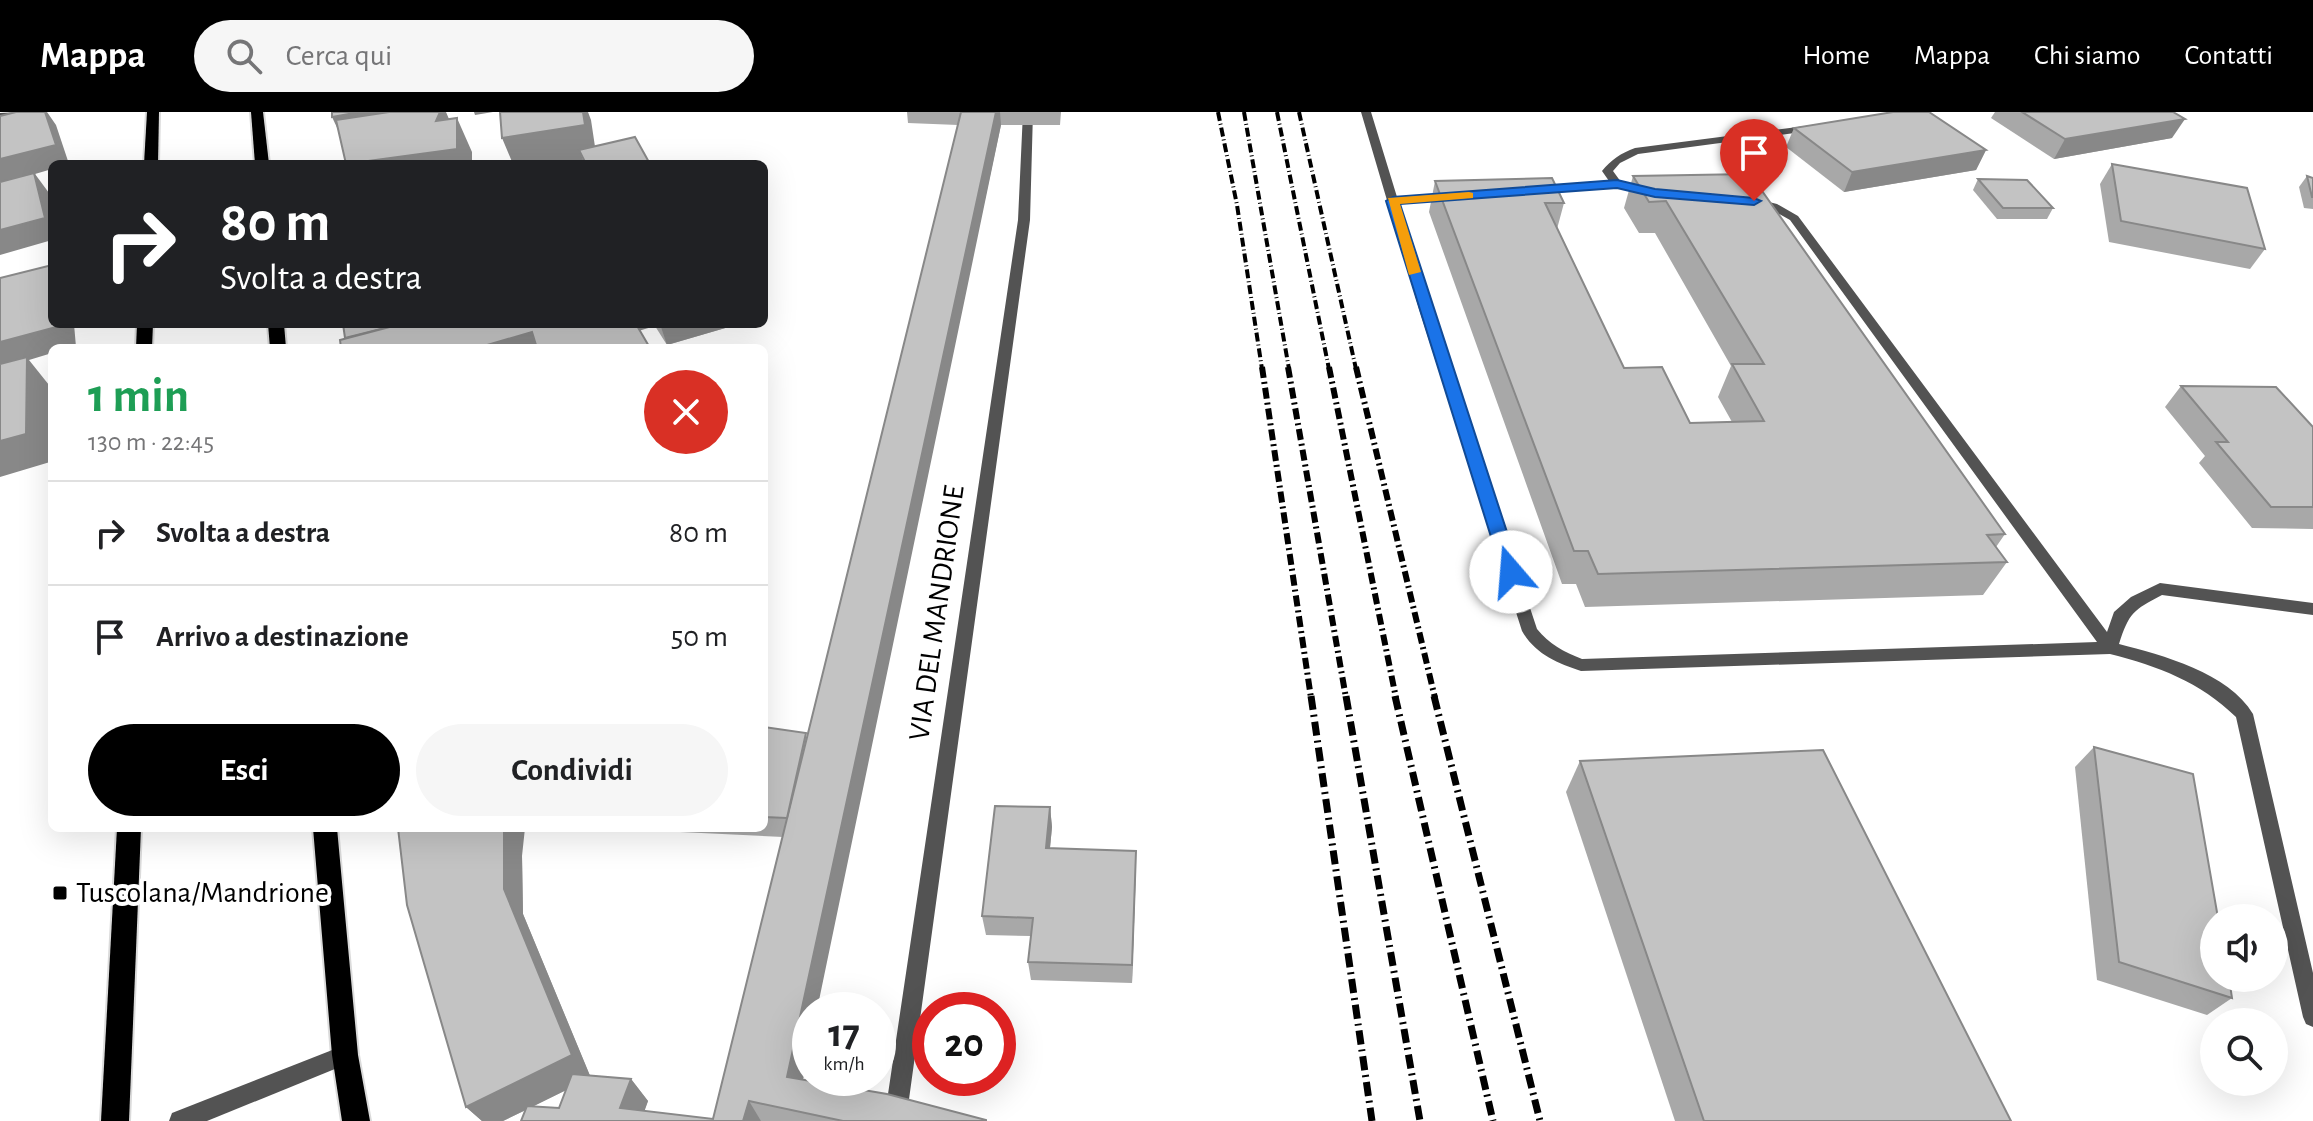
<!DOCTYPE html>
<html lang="it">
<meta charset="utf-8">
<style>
:root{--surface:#fff;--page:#f6f6f6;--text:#202124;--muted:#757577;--line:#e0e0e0;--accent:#000}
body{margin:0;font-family:"Alegreya Sans",sans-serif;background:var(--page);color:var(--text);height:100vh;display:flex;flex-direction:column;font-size:30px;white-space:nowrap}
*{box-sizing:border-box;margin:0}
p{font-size:26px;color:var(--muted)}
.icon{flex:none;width:44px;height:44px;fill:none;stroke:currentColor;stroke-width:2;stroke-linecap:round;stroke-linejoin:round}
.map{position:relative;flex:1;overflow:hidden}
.details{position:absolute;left:48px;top:232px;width:720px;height:488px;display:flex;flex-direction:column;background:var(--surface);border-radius:12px;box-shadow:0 8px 32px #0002}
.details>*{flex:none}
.hud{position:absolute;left:48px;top:48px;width:720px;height:168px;border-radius:12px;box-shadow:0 8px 32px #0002;background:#202124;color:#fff;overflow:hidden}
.buttons{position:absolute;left:2200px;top:792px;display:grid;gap:16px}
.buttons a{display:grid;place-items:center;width:88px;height:88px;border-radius:50%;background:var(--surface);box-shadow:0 8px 32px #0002;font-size:40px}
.speed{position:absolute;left:792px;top:880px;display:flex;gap:16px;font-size:40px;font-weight:700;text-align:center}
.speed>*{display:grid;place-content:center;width:104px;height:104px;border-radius:50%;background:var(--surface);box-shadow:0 8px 32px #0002;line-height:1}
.speed small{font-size:20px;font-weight:400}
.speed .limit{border:12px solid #d22;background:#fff;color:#111}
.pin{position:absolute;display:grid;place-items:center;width:68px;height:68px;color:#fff;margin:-82px -34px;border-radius:50% 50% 50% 0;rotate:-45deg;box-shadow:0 0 8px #0007}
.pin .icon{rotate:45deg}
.me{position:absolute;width:88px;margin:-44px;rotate:342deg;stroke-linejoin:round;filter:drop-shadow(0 0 6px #0008)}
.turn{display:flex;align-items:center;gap:28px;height:168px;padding:0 40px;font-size:36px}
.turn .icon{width:104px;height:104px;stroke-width:2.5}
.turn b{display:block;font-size:56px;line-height:68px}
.round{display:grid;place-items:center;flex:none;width:84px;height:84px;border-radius:42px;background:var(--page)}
.summary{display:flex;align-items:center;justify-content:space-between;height:136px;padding:0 40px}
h1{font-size:48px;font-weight:600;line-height:60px;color:#1e9e55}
.primary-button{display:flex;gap:16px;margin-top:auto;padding:16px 40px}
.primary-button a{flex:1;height:92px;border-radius:48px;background:var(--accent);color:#fff;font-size:32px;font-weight:600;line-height:92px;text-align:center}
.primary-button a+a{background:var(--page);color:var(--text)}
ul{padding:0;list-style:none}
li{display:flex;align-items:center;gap:24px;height:104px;padding:0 40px;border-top:2px solid var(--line)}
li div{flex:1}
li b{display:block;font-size:30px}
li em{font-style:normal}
header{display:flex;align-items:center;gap:48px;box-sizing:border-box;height:112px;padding:0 40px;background:var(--accent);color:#fff}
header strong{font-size:38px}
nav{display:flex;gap:44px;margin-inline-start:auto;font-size:28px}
.search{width:560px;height:72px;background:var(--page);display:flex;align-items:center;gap:20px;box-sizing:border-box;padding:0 28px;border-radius:44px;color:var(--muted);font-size:30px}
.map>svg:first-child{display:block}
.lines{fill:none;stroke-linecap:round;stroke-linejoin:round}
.primary-casing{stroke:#dbdbdb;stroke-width:4}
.service{fill:#535353;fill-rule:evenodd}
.minor{fill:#535353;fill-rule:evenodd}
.tertiary{fill:#535353;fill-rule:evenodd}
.primary{fill:#000;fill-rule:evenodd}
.rail-far2{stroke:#000;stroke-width:4;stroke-dasharray:9 3 1 3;stroke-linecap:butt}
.rail-far1{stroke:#000;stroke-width:6;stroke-dasharray:11 4 2 4;stroke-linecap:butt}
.rail{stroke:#000;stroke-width:7;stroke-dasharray:14 5 2 5;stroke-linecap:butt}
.wall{fill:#a8a8a8;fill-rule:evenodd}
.shaded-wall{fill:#888}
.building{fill:#c3c3c3;stroke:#888;stroke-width:2}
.route{fill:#1a73e8;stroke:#114b97;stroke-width:2}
.slow{fill:#f59e0b}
.poi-dot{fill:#000;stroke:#fff;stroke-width:3}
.labels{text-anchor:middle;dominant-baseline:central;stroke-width:8;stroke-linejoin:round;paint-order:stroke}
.street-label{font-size:30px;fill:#000;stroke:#fff}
.poi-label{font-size:30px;fill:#000;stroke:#fff;text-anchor:start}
</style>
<header>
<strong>Mappa</strong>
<div class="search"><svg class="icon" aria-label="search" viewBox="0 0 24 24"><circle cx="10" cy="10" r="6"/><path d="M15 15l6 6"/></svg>Cerca qui</div>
<nav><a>Home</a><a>Mappa</a><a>Chi siamo</a><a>Contatti</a></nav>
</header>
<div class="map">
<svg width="2313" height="1009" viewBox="0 0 2313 1009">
<rect width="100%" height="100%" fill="#fff"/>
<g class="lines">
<g class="primary-casing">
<g id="primary">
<polygon points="147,0 159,0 158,52 144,52"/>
<polygon points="251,0 263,0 269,52 255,52"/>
<polygon points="137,212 153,212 152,236 136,236"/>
<polygon points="268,212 284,212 286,236 270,236"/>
<polygon points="117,716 141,716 129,1009 101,1009"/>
<polygon points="313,716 337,716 358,943 370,1009 342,1009 332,943"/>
</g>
</g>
<g class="service">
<path d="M1361 0H1371L1397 85 1452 82 1458 85 1452 88 1399 92 1431 197 1537 517C1549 532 1564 540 1582 547L2097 530 1790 108 1769 96 1749 91 1747 89 1753 86 1777 92 1798 104 2107 520 2114 500 2131 485 2160 471 2313 491V503L2162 483C2133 498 2129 501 2119 532 2162 543 2229 561 2253 602L2313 861V915L2306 912 2303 905 2236 605C2200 570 2158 554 2110 542L1581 559C1557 551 1535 542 1522 519L1419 197Z"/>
<path d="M1813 13 1818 16 1817 18 1638 42 1620 51 1613 59 1621 70 1654 78V82L1650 83 1617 75 1535 81 1529 78 1535 75 1609 69 1602 59C1611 48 1621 41 1635 36Z"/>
</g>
<g class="minor">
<polygon points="21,0 20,2 0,7 0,1"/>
<polygon points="345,933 352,936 356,943 352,950 207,1009 169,1009 172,1001"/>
</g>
<polygon class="tertiary" points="1023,0 1033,0 1030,108 906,1009 884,1009 1018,108"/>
<use href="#primary" class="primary"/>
<g class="rail-far2">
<polyline points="1218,0 1237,93 1262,257"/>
<polyline points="1244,0 1289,257"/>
<polyline points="1277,0 1329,257"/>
<polyline points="1299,0 1356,257"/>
</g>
<g class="rail-far1">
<polyline points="1262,255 1311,586"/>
<polyline points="1288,255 1346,586"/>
<polyline points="1329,255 1396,586"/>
<polyline points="1356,255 1435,586"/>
</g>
<g class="rail">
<polyline points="1311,584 1372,1009"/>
<polyline points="1346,584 1420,1009"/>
<polyline points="1395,584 1493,1009"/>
<polyline points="1434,584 1540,1009"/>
</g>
</g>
<g class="wall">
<path d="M907 0H1061L1060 13H1001L810 898V932L803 968 986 1009H521L526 998 503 1009H482L466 995 522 744 523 802 590 964 631 967 648 989 644 999 713 1007 783 725 638 718 637 716H764V615L807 625 958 13 908 11ZM566 978 559 996 532 995Z"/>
<polygon points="1995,0 2173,0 2172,26 2054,47 1991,6"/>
<polygon points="1794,16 1986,38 1976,58 1844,80 1786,35"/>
<polygon points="2112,52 2265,137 2250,157 2109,130 2100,72"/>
<polygon points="1750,62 2005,422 1996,435 2007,450 1983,483 1585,495 1576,472 1562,472 1429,100 1435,69 1564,91 1557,117 1624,256 1690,311 1732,310 1718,285 1731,254 1655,121 1639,121 1624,96 1633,64"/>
<polygon points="2307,64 2313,66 2313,97 2304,96 2299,75"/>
<polygon points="1978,67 2053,96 2047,107 1997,107 1973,78"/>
<polygon points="343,212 739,212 667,233 655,214 345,226"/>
<polygon points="2181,274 2313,315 2313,417 2252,416 2199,351 2205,344 2165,295"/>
<polygon points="2094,635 2232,886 2207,903 2097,868 2075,655"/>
<polygon points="1580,649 2011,1009 1675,1009 1566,680"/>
<polygon points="1050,695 1052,715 1050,736 1136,739 1132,871 1031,868 1028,850 1031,824 986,823 982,804"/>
</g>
<g class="shaded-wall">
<polygon points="45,0 47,0 56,13 69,52 52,52 52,57 35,62 49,81 52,95 52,128 0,143 0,47"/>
<polygon points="360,0 427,0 341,24 332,5"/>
<polygon points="440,0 446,0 457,26 457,6 472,40 472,52 349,52 436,9"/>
<polygon points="474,0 493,0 475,3"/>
<polygon points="583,0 588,0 591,8 597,48 579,38 584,50 571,52 513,52 502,26"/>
<polygon points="996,0 1000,0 1001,13 817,898 810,898 810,932 799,987 787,965"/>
<polygon points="2185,7 2172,26 2054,47 2065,27"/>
<polygon points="1986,38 1976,58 1844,80 1852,60"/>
<polygon points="59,212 74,212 76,235 52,236 52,241 29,248 49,273 50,350 0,365 0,230"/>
<polygon points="633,212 655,212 655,214 635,220"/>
<polygon points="660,212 739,212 667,233"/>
<polygon points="532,220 539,236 477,236"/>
<polygon points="1050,695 1052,715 1048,756 1046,736"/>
<polygon points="504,716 525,716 522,744 523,802 591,966 503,1009 482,1009 466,995 504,777"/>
<polygon points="1136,739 1136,758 1132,871 1132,853"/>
<polygon points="631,967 648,989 641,1009 620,996"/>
<polygon points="749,989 761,1009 743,1009"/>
</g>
<g class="building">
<polygon points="16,0 45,0 56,33 0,47 0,4"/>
<polygon points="332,0 360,0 332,5"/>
<polygon points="389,0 440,0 436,9 457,6 457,37 346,52 336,8"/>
<polygon points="500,0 583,0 585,13 502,26"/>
<polygon points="961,0 996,0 787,965 887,982 986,1008 986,1009 843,1009 749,989 743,1009 521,1009 527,994 559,996 572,962 631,967 620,996 713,1007"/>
<polygon points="1893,0 1929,0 1986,38 1852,60 1794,16"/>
<polygon points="2022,0 2173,0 2185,7 2065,27"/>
<polygon points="635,25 650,52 586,52 579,38"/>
<polygon points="2112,52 2247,76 2265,137 2121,109"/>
<polygon points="34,61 45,106 0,118 0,70"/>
<polygon points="1750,62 2005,422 1987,423 2007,450 1598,462 1588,439 1574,439 1435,69 1552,66 1564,91 1545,91 1624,256 1662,255 1690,311 1764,309 1732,252 1764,252 1666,89 1649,90 1633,64"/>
<polygon points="2307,64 2313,66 2313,85 2312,85"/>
<polygon points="1978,67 2027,68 2053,96 2003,96"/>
<polygon points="52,153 52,212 59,212 60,214 0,230 0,166"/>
<polygon points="343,212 401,212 345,226"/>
<polygon points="401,212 636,212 650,236 526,236 536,233 532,220 477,236 341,236 340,228"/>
<polygon points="27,245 26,322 0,329 0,252"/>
<polygon points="2181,274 2276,275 2313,315 2313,395 2271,395 2216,330 2228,330"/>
<polygon points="764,615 806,621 787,706 764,705"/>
<polygon points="2094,635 2193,662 2218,806 2214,806 2214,866 2229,866 2232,886 2119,850"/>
<polygon points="1823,638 2011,1009 1704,1009 1580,649"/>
<polygon points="995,694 1050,695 1046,736 1136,739 1132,853 1028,850 1033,806 982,804"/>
<polygon points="398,716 504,716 504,777 572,943 466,995 407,793"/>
</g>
<polygon class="route" points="1617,68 1655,77 1754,86 1761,89 1754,93 1655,85 1617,76 1400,92 1520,460 1511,467 1502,460 1386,89 1393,85"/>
<polygon class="slow" points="1469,80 1473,81 1473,86 1400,92 1421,160 1409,163 1388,86"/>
<rect class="poi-dot" x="52" y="773" width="16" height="16" rx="4"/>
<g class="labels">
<g class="street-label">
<text transform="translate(937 501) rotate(-82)">VIA DEL MANDRIONE</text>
</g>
<g class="poi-label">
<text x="76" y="781">Tuscolana/Mandrione</text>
</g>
</g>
</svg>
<div class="buttons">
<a><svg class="icon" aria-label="sound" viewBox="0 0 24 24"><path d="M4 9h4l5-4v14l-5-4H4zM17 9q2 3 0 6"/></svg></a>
<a><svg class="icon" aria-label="search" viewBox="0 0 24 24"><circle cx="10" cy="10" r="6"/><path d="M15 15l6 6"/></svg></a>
</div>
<div class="speed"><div>17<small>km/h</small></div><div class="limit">20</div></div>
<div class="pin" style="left:1754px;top:89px;background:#d93025"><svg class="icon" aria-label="arrive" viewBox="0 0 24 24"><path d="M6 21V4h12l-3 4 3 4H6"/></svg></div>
<svg class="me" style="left:1511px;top:460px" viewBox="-20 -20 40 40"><circle r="19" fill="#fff"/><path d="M0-13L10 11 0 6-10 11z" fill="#1a73e8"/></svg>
<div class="hud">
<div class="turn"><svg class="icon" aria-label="right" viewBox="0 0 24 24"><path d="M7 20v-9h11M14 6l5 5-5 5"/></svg><div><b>80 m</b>Svolta a destra</div></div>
</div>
<section class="details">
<div class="summary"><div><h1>1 min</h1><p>130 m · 22:45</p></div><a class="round" style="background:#d93025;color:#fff"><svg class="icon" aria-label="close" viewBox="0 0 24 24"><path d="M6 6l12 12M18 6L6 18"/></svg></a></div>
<ul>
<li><svg class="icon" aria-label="right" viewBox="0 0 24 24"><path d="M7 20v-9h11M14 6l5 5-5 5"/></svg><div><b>Svolta a destra</b></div><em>80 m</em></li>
<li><svg class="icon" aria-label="arrive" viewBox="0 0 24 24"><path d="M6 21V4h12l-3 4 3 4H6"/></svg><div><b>Arrivo a destinazione</b></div><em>50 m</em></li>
</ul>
<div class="primary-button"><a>Esci</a><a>Condividi</a></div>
</section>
</div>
